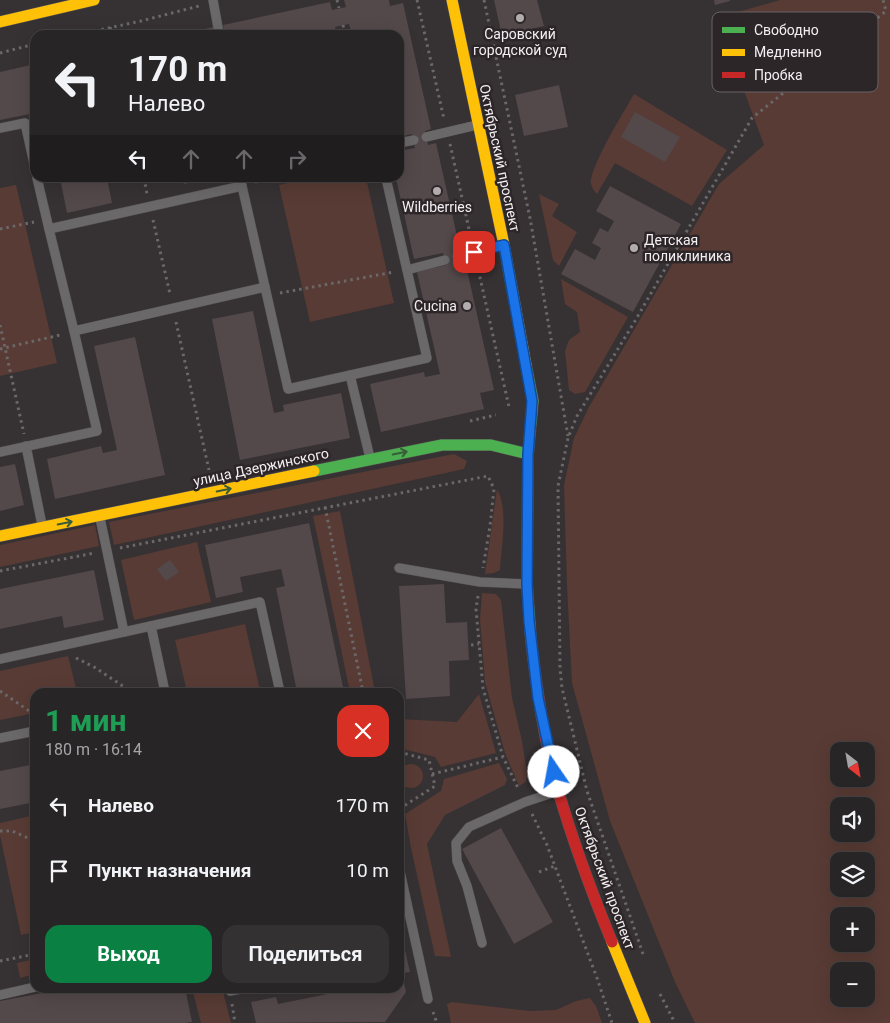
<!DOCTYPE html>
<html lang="ru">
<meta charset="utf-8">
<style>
:root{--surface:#282526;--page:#343132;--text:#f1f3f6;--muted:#a5a5a7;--line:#444243;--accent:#0b8043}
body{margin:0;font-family:Roboto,sans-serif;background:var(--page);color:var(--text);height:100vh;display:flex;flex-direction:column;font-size:19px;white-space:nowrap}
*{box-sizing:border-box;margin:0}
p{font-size:16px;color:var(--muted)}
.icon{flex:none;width:28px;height:28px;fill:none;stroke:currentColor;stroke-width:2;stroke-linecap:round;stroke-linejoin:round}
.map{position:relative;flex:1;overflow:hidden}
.panel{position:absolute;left:30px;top:688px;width:374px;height:305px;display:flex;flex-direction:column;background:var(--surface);border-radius:15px;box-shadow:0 5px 20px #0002,0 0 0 1px var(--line)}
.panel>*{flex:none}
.top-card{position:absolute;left:30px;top:30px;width:374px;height:152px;border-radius:15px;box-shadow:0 5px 20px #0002,0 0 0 1px var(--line);background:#282526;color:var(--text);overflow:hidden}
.needle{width:32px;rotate:149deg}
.controls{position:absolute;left:830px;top:742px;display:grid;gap:10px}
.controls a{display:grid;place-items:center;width:45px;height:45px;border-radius:10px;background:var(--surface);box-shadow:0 5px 20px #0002,0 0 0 1px var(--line);font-size:25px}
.pin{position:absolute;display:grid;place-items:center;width:42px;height:42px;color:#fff;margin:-21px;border-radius:10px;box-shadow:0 2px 8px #0006}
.me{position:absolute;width:55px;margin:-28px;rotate:348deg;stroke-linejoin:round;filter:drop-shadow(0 0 4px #0008)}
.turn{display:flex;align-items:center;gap:18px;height:105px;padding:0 15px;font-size:22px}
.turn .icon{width:65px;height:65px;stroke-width:2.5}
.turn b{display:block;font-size:35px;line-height:42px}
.lanes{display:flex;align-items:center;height:48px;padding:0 15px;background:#0003;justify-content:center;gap:25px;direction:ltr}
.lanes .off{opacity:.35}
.round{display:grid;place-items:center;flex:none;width:52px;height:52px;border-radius:15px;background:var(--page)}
.head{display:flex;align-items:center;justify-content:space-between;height:85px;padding:0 15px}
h1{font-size:30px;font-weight:700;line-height:38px;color:#1e9e55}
.action{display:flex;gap:10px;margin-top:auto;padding:10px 15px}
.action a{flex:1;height:58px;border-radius:15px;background:var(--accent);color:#fff;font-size:20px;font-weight:700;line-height:58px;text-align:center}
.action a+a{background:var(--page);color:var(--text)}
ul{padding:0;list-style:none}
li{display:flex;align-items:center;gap:15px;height:65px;padding:0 15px}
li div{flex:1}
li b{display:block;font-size:19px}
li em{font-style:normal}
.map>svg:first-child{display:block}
.green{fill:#583b34;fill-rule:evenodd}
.building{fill:#53484a}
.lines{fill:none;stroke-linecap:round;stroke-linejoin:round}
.lane-casing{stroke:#545052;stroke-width:10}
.fast-casing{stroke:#545052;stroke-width:12}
.slow-casing{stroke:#545052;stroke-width:12}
.jam-casing{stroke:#545052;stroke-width:12}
.path{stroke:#6b6869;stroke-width:3;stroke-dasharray:2.5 4;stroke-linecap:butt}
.lane{stroke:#6a6869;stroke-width:9}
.fast{stroke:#4caf50;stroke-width:11}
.slow{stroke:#ffc107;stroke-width:11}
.jam{stroke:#c62828;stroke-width:11}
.oneway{stroke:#395d39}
.route-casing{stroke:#114b97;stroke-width:12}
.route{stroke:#1a73e8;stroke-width:9}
.poi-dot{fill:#b2acaf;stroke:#2d2629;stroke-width:2}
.labels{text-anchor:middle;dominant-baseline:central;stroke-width:5;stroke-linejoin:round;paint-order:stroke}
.poi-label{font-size:14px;fill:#f4eff2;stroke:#2d2629}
.street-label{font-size:14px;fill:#f4eff2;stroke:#2d2629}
.key{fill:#2d2629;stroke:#696265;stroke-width:1}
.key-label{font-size:14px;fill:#f4eff2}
</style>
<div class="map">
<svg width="890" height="1023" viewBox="0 0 890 1023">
<rect width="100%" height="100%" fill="#363133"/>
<g class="green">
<path d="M780 0H890V1023H695L675 982 610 821 572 683 567 586 564 485 574 438 589 407 719 184 764 145 717 18ZM839 751H866V779H839ZM839 806H866V834H839ZM839 861H866V889H839ZM839 916H866V944H839ZM839 971H866V999H839Z"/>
<path d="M634 94 727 150 692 206 615 163 597 194C594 191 592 188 591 184 589 168 625 110 634 94Z"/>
<polygon points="310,178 366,178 394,303 310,322 279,185"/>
<polygon points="16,185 57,363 0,376 0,188"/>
<polygon points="539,194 559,204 552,216 577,232 559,266 553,260"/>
<polygon points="561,279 628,317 585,392 575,394 569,390 565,351 569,340 580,332 577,312 565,304"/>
<polygon points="454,454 467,461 464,469 114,545 109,522"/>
<path d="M497 489C509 510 501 547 500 570L494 573 485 574Z"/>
<polygon points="340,511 375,692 350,692 313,516"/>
<polygon points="95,525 99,546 0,567 0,545"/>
<polygon points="197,542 211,602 134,620 121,560"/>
<polygon points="482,593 496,594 501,600 512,698 522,741 527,773 526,782 519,786 505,753 485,682 480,619"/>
<polygon points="245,624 260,690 250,692 187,692 175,640"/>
<polygon points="68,656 77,692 35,692 35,713 0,720 0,671"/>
<polygon points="479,694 496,753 441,767 435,757 399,748 399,719 457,722"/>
<polygon points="499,763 507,779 505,785 445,815 427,844 451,957 435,956 411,848 405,814 441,791 444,779"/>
<circle cx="411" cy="776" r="12"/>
<polygon points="35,815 35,932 21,935 0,835 0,823"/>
<polygon points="35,959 35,974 20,978 17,963"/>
<polygon points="192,988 222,988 231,1023 201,1023"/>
<polygon points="590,998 596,1006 602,1023 451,1023 447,1004 452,1002 530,1011 556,1010 576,1001"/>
</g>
<g class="building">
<polygon points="344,0 389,0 390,6 403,3 431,129 425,131 428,145 436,143 460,249 455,250 457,256 458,263 465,261 494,390 480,393 484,409 381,432 370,384 424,372 425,377 440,374 417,272 446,265 443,253 414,259 396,178 399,178 399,151 415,148 412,134 399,137 399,35 352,35 349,24 335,27 337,35 180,34 214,27 219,33 224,32 223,25 330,2 332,10 346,7"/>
<polygon points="494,0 537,0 544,26 502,36"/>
<polygon points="714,0 730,0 730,1 715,5"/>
<polygon points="35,64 35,113 0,120 0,72"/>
<polygon points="559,85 568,127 524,136 515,95"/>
<polygon points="635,112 680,137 665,162 621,137"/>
<polygon points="60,178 107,178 112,203 67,213"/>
<polygon points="182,178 212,178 184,184"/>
<polygon points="610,186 681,224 633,312 561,274 575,249 595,260 601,248 592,243 600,228 608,232 614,221 596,211"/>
<polygon points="253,311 274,413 284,411 283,405 341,393 350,438 240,460 212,319"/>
<polygon points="135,337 165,475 55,499 47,459 101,446 103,453 117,450 94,346"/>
<polygon points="15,464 24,505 0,511 0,467"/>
<polygon points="309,523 344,692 297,692 276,588 285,586 281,569 240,577 243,592 216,598 205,545"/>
<polygon points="170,560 179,572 166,581 157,569"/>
<polygon points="94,570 104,620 64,628 62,616 0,629 0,589"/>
<polygon points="444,584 446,623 467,622 469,660 449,661 450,696 406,699 399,586"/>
<polygon points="35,764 35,802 0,809 0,771"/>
<polygon points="501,828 553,922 514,944 462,849"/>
<polygon points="399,924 410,972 402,973 406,992 385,1022 256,1023 251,1002 276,997 278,1004 357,988 399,988"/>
<polygon points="69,988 185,988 192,1022 185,1023 0,1023 0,1001"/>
</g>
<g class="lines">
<g class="lane-casing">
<g id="lane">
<polyline points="213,0 219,33"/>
<polyline points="0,128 25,123 35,168"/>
<polyline points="426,137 477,125"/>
<polyline points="399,143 414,140"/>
<polyline points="37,178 49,229 242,186 240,178"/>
<polyline points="242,186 265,287"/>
<polyline points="49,229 74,331"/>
<polyline points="457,256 503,245"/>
<polyline points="407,270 445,260"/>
<polyline points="350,375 370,458"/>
<polyline points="26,446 42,525"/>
<polyline points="0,452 97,431 74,331 265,287 288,389 427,358 386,178"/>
<polyline points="100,518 124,632"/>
<polyline points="399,568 480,582 526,584"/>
<polyline points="151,626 260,602 280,692"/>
<polyline points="0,659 151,626 165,692"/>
<polyline points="0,738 35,731"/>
<polyline points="399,867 428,999"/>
<polyline points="482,943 467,886 457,861 456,843 469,827 525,802 558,791"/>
<polyline points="230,988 230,991 245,988"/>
<polyline points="0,995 35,987"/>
</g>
</g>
<g class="fast-casing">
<g id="fast">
<polyline points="526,365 533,401 528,454 527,584 531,640"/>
<polyline points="314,471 442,445 491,445 528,454"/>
</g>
</g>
<g class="slow-casing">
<g id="slow">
<polyline points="452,0 504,245 526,365"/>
<polyline points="0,22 94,0"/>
<polyline points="0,536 314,471"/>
<polyline points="612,942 645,1023"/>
</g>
</g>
<g class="jam-casing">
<path id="jam" d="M531 640C537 690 544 741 558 790 573 842 592 893 612 942"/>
</g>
<g class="path">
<polyline points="337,0 339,8"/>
<polyline points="417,0 444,119"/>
<polyline points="484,0 530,218 568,436"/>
<polyline points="343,25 345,35"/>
<polyline points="110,27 112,35"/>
<polyline points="76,35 141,21 199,6"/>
<polyline points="0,53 35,44"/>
<polyline points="450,144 471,238"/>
<polyline points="144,178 147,194"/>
<polyline points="255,182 272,178"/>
<polyline points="153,220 170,294"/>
<polyline points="0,229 34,222"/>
<polyline points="477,264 509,407"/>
<polyline points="280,293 394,272"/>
<polyline points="176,322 209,470"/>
<polyline points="0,325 24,434"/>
<polyline points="0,349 60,335"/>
<polyline points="470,421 496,415"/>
<polyline points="325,507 363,692"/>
<polyline points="120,548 488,476 494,489 490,526 483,568"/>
<polyline points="0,571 95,553"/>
<polyline points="478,596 476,609 483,688 503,757 519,790"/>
<polyline points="471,645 479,644"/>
<polyline points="76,658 94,667 132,692"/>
<polyline points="0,691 35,715"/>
<polyline points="399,752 429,760 435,786 399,809"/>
<polyline points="432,774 503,757"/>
<polyline points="532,814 547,845 597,978 612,1023"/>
<polyline points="0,831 12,831 35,841"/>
<polyline points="539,872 555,866"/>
<polyline points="643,954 587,791 562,688 560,668 558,486 568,438 577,416 635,321 752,118 886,11 883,0"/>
<polyline points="0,961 35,954"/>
<polyline points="660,994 675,1023"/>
<polyline points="232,1004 235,1023"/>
<polyline points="433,1012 437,1023"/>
</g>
<use href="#lane" class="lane"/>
<use href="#fast" class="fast"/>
<use href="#slow" class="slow"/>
<use href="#jam" class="jam"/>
</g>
<defs><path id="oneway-shaft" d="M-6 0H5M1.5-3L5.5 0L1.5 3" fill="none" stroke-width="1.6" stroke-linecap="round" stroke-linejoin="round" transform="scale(1.25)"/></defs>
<g class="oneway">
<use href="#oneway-shaft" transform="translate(400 453) rotate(-12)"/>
<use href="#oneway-shaft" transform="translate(224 490) rotate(-12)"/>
<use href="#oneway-shaft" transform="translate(65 523) rotate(-12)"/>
</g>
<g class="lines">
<g class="route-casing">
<polyline id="route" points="474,252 504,245 532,401 528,454 527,584 529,621 538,698 554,772"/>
</g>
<use href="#route" class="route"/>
</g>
<g class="poi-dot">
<circle cx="520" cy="18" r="5"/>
<circle cx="437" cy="191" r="5"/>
<circle cx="634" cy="248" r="5"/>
<circle cx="467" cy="306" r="5"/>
</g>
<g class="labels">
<g class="poi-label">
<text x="520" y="34">Саровский<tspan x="520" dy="16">городской суд</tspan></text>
<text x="437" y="207">Wildberries</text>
<text x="644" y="240" text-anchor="start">Детская<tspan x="644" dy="16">поликлиника</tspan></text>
<text x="457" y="306" text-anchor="end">Cucina</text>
</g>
<g class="street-label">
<text transform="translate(500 158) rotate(78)">Октябрьский проспект</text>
<text transform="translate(261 467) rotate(-12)">улица Дзержинского</text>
<text transform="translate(605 878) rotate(70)">Октябрьский проспект</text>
</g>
</g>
<rect x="712" y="12" width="166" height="80" rx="8" class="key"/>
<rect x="722" y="27" width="23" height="6" fill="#4caf50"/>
<rect x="722" y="49" width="23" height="7" fill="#ffc107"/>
<rect x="722" y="72" width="23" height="6" fill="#c62828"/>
<g class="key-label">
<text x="754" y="35">Свободно</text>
<text x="754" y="57">Медленно</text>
<text x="754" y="80">Пробка</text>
</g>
</svg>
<div class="controls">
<a><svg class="needle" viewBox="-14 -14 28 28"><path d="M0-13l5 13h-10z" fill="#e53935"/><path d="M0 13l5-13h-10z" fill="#a5a5a7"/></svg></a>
<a><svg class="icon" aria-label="sound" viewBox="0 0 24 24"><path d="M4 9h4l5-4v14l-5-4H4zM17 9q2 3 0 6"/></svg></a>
<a><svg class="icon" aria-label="layers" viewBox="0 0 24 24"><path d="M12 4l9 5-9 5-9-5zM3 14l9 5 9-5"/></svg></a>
<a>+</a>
<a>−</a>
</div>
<div class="pin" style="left:474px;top:252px;background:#d93025"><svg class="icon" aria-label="arrive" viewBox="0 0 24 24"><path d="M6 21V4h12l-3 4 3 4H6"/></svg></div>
<svg class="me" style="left:554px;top:772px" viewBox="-20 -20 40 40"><circle r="19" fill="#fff"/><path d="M0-13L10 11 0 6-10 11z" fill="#1a73e8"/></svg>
<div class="top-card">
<div class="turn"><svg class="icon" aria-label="left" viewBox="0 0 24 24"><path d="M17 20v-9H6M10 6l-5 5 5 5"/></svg><div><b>170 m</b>Налево</div></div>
<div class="lanes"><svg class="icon" aria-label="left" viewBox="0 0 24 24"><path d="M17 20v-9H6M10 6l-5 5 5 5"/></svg><svg class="icon off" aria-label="ahead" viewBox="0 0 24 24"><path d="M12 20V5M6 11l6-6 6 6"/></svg><svg class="icon off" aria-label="ahead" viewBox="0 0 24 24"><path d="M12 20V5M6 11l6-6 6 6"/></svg><svg class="icon off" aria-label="right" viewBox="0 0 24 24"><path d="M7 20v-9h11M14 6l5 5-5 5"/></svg></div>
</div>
<section class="panel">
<div class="head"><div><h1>1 мин</h1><p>180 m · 16:14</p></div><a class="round" style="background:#d93025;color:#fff"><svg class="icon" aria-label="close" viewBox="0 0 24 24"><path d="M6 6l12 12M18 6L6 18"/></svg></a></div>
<ul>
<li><svg class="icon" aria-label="left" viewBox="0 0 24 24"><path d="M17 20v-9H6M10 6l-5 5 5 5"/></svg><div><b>Налево</b></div><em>170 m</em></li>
<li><svg class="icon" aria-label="arrive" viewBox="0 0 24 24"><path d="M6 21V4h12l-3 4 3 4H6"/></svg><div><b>Пункт назначения</b></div><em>10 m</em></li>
</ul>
<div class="action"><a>Выход</a><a>Поделиться</a></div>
</section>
</div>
